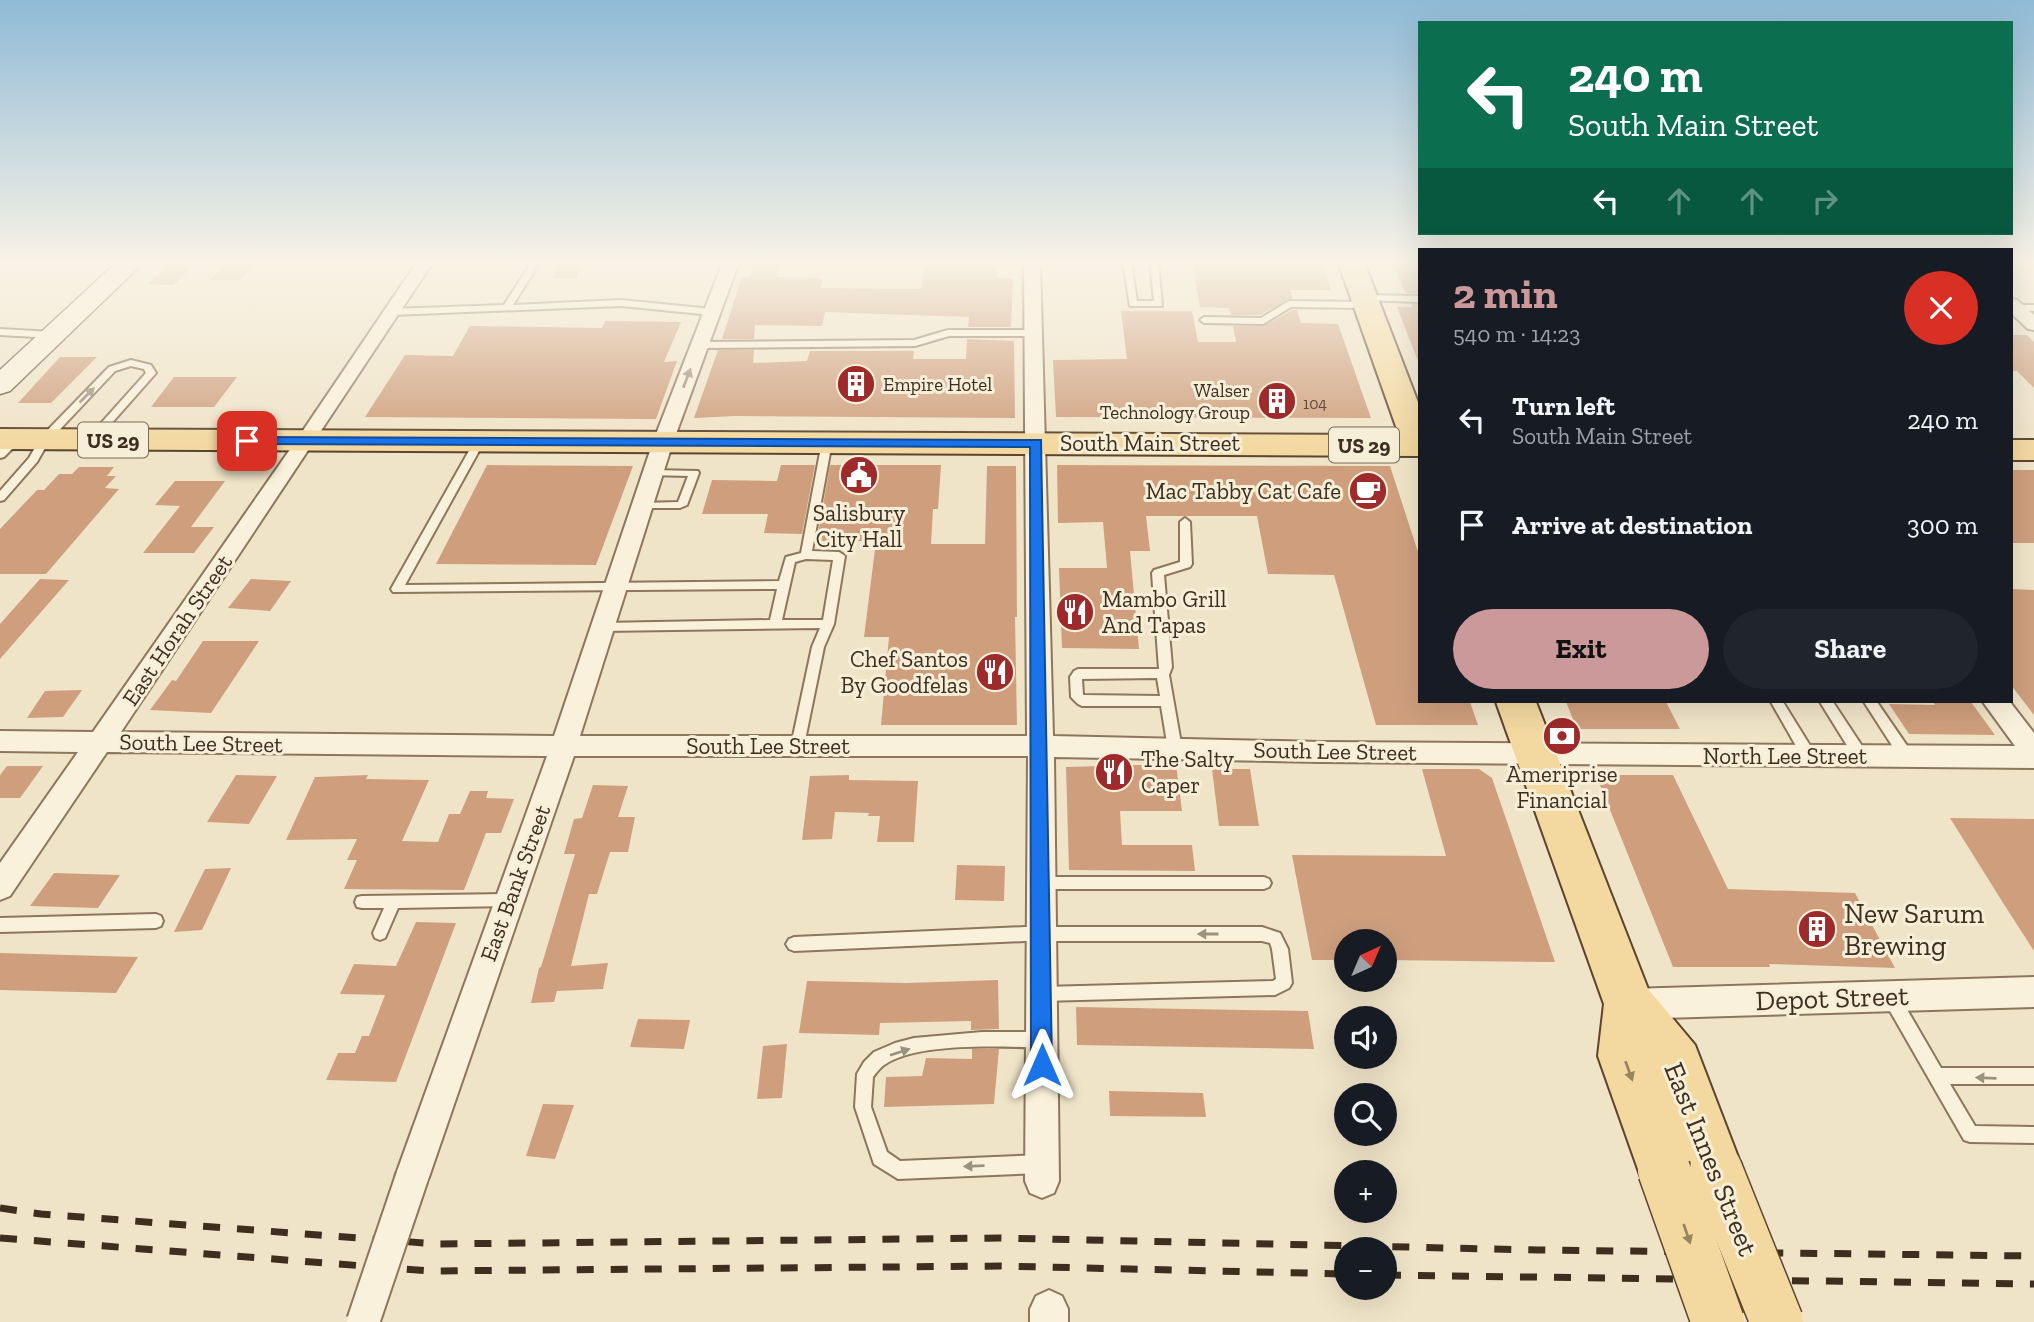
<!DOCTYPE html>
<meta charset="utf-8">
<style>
:root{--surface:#171b24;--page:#20242c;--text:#f1f3f6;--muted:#9ea1a6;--accent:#cc999b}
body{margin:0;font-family:"Zilla Slab",serif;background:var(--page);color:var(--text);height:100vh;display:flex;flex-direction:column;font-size:26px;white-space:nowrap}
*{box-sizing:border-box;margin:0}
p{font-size:23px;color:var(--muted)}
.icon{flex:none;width:38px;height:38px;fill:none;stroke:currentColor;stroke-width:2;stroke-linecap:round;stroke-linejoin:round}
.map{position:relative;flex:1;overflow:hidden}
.panel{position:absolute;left:1418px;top:248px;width:595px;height:455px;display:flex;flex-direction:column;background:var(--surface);border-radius:0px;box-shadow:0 7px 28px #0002}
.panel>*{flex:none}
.banner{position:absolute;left:1418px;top:21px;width:595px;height:214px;border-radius:0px;box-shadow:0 7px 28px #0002;background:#0b6e4f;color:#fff;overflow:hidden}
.needle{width:46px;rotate:44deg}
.controls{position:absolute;left:1334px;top:929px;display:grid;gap:14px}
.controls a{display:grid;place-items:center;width:63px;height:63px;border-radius:50%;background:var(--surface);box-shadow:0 7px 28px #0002;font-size:35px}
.pin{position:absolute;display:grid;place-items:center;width:60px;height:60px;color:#fff;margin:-30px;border-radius:14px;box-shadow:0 4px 10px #0006}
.me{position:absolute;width:77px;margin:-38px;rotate:0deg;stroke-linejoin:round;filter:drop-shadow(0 0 5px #0008)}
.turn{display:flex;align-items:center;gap:24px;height:147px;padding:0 35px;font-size:32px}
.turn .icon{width:91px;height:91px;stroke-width:2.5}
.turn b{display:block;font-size:49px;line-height:60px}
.lanes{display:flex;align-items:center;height:66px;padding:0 35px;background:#0003;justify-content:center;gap:35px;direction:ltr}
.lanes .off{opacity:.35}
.round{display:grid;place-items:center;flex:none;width:74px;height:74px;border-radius:37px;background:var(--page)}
.overview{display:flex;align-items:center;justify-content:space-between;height:119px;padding:0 35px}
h1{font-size:42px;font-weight:700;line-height:52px;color:var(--accent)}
.button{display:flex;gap:14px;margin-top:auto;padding:14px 35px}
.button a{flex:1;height:80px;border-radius:42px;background:var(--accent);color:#111;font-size:28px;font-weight:700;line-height:80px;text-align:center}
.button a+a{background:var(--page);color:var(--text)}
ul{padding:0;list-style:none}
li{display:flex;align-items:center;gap:21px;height:105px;padding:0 35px}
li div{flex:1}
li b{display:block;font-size:26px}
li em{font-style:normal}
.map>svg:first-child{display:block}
.building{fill:#cf9f7d}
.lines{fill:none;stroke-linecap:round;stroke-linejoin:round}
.lane-casing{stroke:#8d765c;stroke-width:4}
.street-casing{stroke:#8d765c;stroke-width:4}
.secondary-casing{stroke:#6f573f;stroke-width:3}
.primary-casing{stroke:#5b4430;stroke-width:4}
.lane{fill:#faf1dc;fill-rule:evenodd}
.street{fill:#faf1dc;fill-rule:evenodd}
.secondary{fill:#faf1dc;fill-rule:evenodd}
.primary{fill:#f3d9a0;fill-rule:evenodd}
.rail{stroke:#3d2e20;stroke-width:7;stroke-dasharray:17 17;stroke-linecap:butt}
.street-bridge-casing{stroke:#8d765c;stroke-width:36;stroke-linecap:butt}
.primary-bridge-casing{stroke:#5b4430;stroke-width:55;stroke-linecap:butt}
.street-bridge{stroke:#faf1dc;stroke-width:32}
.primary-bridge{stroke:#f3d9a0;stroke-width:52}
.oneway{fill:#9c907e}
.oneway2{fill:#988460}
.route{fill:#1a73e8;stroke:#114b97;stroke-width:2}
.labels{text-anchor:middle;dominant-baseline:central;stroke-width:6;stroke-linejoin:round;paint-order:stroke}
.far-number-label{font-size:16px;fill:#624a37}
.far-poi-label{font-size:19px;fill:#3d2e20;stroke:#f7eed8;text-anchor:start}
.shield{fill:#f7eed8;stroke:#756857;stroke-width:2}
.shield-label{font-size:21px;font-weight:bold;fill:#3d2e20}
.street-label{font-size:23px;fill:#3d2e20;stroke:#f7eed8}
.poi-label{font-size:23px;fill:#3d2e20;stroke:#f7eed8;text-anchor:end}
.near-poi-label{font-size:28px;fill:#3d2e20;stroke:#f7eed8;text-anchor:start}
.near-street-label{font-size:28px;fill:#3d2e20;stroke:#f7eed8}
</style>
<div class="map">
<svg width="2034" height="1322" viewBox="0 0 2034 1322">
<rect width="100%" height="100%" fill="#f0e4c8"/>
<g class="building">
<polygon points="228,262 250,262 256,264 240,280 210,280"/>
<polygon points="559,262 583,262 576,278 552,278"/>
<polygon points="755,262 781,262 776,277 823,278 820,288 921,289 925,265 997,268 997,278 1013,278 1011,327 968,327 969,317 825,312 822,326 755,325 754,339 722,339 742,277 750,277"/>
<polygon points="1192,262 1321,262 1331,290 1290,290 1293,298 1260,315 1231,315 1229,308 1200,307"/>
<polygon points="1419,263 1419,293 1406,293 1392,264"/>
<polygon points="167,266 192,266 174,285 148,284"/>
<polygon points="1411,304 1419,304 1418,361 1397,307 1413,307"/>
<polygon points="1292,310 1297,310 1301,323 1338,324 1371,418 1056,417 1053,360 1127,359 1121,311 1192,311 1198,342 1236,342 1233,326 1264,326"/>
<polygon points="605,321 681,322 664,362 677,361 656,419 365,417 405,355 453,356 470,326 602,328"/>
<polygon points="2011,335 2027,335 2034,342 2034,388 2017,371 2011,371"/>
<polygon points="967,339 1014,341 1015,418 736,416 694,418 718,350 754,350 753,363 807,361 810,351 914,351 913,359 966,359"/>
<polygon points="60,357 97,357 51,403 18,403"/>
<polygon points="174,377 237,377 214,407 151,407"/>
<polygon points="487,465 633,466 596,565 436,564"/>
<polygon points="781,465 815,465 802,534 764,533 768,514 702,514 712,480 777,481"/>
<polygon points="830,465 941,465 938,509 933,509 931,544 985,544 987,466 1016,466 1017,617 1015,617 1017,725 881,725 889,637 864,637 876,541 821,541 822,534 818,534"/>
<polygon points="1057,465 1390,466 1419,555 1419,702 1470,702 1478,725 1376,725 1334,575 1268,574 1257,516 1146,516 1150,551 1130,551 1139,649 1062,648 1059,568 1107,568 1103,522 1058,523"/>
<polygon points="79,467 114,467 107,476 116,476 105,488 119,489 46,574 0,574 0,529 37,490 44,490 59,474 72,474"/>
<rect x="2011" y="470" width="23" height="73"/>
<polygon points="175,481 225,481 191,527 214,527 194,553 143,553 180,506 155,505"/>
<polygon points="40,579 69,580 0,659 0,624"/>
<polygon points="251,579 291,581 270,611 228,608"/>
<polygon points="2011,589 2034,590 2034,715 2011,685"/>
<polygon points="203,641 259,641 211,713 150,710 172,680 176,681"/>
<polygon points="82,690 63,717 27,718 45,691"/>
<polygon points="1566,702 1666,702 1680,729 1577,729"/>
<polygon points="1933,702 1971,702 1995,735 1909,734 1889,704 1935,705"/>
<polygon points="1176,764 1182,811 1120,811 1122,845 1192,845 1195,871 1069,870 1066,767"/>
<polygon points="7,766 43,766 20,798 0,798 0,775"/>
<polygon points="1212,769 1250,769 1259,826 1219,826"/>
<polygon points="1422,769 1479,769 1492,778 1555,962 1384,960 1384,942 1346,942 1346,960 1312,960 1292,855 1446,856"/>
<polygon points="236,775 277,776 249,824 207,822"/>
<polygon points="368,775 366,779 429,780 402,841 438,842 449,814 460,814 470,791 488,791 486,798 514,799 501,833 486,833 464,890 344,889 357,860 347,860 357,839 286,840 315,777"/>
<polygon points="849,775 849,780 918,781 914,842 877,842 880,816 868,816 869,813 835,812 832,839 802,840 810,776"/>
<polygon points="1596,775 1673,775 1728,889 1855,893 1895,968 1769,964 1770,967 1673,967"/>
<polygon points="593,785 628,786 618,817 635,817 628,852 610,852 597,894 589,894 571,966 608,963 603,989 557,991 554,1002 531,1003 539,968 541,967 575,854 564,854 574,819 582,818"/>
<polygon points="1950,818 2034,819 2034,951 2005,906"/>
<polygon points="957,865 1005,866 1004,901 955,900"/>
<polygon points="231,868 202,930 174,932 205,869"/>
<polygon points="54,873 120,875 98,908 30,906"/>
<polygon points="416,922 456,923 396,1082 326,1080 338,1053 355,1053 362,1036 369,1036 385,995 340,994 354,964 396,966"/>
<polygon points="0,953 138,957 116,993 0,990"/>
<polygon points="998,980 999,1029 971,1030 971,1021 880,1023 879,1035 799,1033 807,981 906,983"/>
<polygon points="1076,1007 1308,1011 1314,1049 1077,1045"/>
<polygon points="638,1019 690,1020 684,1049 630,1047"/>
<polygon points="787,1044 782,1098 757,1099 763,1046"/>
<polygon points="972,1049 999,1049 994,1104 884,1107 886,1077 922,1076 926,1058 972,1059"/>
<polygon points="1109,1091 1203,1093 1206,1117 1110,1116"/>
<polygon points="543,1104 574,1105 555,1159 526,1156"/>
</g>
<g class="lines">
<g class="lane-casing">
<g id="lane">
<polygon points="532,262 540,262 513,305 621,300 712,309 716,312 712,315 621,306 391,315 387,312 391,309 504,305"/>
<polygon points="1123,262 1131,262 1137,301 1154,301 1150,262 1158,262 1162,306 1130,306"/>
<polygon points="1364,295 1419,296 1419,302 1361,300 1360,298"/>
<polygon points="1289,301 1367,302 1371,305 1367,308 1291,307 1263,324 1204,323 1200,320 1204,317 1261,318"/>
<polygon points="2015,305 2034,305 2034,311 2012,310 2011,308"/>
<polygon points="0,329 53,332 58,335 53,338 0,335"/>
<polygon points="948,330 1032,330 1037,333 1032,336 949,336 915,346 700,348 695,345 700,342 914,340"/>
<polygon points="131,360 151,365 156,373 95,442 91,443 86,440 146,373 144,369 131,366 115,371 49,441 37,462 4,500 0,501 0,491 29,458 41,437 109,367"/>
<polygon points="16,436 21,439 20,441 4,457 0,458 0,449 12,437"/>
<path d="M479 439 484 442 405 585 779 581 786 557 801 553 822 442 827 439 831 440 832 442 812 551 839 552 845 556 834 624 824 647 803 750H793L791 746 812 647 820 628 602 631 596 627 602 623 770 620 777 589 393 592 391 589 474 442ZM806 559 833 560 823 620H782L795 562Z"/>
<polygon points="653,470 698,471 699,473 687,505 680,508 638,508 637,506 642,503 678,502 688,476 649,475 649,471"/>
<path d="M1185 518 1190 522 1192 564 1190 567 1164 575 1172 667 1169 675 1182 749 1180 753H1170L1168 749 1161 706H1082L1078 704 1071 697 1070 677 1074 671 1078 669H1159L1152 573 1154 570 1180 562V522ZM1157 678 1160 696 1083 695 1082 679Z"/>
<polygon points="1771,702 1783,702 1814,752 1816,756 1814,760 1809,761 1804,760"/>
<polygon points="1820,702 1833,702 1866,752 1868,756 1866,760 1861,761 1856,760"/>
<polygon points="1864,702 1877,702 1912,753 1914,757 1912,761 1907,762 1902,761"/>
<polygon points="1041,877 1264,877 1269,879 1271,883 1269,887 1264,889 1041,889 1036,887 1034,883 1036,879"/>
<polygon points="509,894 514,895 516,900 514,905 509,906 398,908 385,938 380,940 375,938 373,933 384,908 362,908 357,907 355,902 357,897 362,896"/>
<polygon points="156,914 161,916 163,921 161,926 156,928 0,932 0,918"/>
<polygon points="1025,927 1262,927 1280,933 1288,949 1292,983 1289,988 1275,995 1042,1001 1037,999 1034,994 1037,989 1042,987 1273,981 1276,979 1272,949 1270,943 1262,941 1025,941 794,951 789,949 786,944 789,939 794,937"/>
<polygon points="1892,992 1898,994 1941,1068 2034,1068 2034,1084 1950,1084 1975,1126 2034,1127 2034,1143 1970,1142 1964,1140 1886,1004 1884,999 1886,994"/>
<path d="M982 1032H1042L1048 1035 1050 1040 1048 1045 1042 1048C1003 1046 916 1042 884 1065 880 1068 876 1073 873 1077L871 1107 887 1152 900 1161 1042 1155 1048 1158 1051 1164 1048 1170 1042 1173 898 1179 874 1164 855 1107 857 1074 864 1062 874 1052 895 1043 914 1038Z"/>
</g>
</g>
<g class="street-casing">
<g id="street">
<polygon points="417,262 433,262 121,732 554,736 653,442 723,262 739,262 673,442 580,736 1027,736 1024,262 1040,262 1053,736 1321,742 2015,746 1983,702 2010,702 2034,733 2034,768 1321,762 1054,757 1059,1181 1054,1193 1042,1198 1030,1193 1025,1181 1028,756 574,756 429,1177 424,1189 412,1194 400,1189 395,1177 547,756 107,752 10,896 0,900 0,863 78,752 0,751 0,731 93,732 298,438"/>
<polygon points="2011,299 2017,300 2034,315 2034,330 2028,329 2011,313"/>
<polygon points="2034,977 2034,1007 1629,1019 1618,1014 1613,1004 1618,994 1629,989"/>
<polygon points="1049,1290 1062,1296 1068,1309 1068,1322 1030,1322 1030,1309 1036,1296"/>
</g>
</g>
<g class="secondary-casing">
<polygon id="secondary" points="117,262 144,262 10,391 0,394 0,370"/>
</g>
<g class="primary-casing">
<g id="primary">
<polygon points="1338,262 1364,262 1419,405 1419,456 0,449 0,429 1399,435"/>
<rect x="2011" y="440" width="23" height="20"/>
<polygon points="1496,702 1536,702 1648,989 1695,1045 1743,1170 1735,1189 1716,1197 1697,1189 1690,1173 1683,1189 1664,1197 1645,1189 1598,1056 1604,1004"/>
</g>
</g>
<use href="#lane" class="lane"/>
<use href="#street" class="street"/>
<use href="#secondary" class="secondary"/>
<use href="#primary" class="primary"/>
<g class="rail">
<polyline points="0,1208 41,1214 438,1244 1001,1238 1538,1250 2034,1256"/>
<polyline points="0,1238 429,1271 1001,1266 1346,1274"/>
<polyline points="1384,1275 2034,1284"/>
</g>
<g class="street-bridge-casing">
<polyline id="street-bridge" points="363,1322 412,1177"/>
</g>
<g class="primary-bridge-casing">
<g id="primary-bridge">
<polyline points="1664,1170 1718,1322"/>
<polyline points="1716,1170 1777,1322"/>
</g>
</g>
<use href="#street-bridge" class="street-bridge"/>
<use href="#primary-bridge" class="primary-bridge"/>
</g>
<defs><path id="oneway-solid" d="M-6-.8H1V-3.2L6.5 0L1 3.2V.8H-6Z" transform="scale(1.75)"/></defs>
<g class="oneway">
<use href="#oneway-solid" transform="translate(687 378) rotate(-69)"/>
<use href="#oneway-solid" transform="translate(87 395) rotate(-45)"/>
<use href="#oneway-solid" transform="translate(1208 934) rotate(-180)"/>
<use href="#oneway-solid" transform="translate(900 1052) rotate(-18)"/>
<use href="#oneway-solid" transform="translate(1986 1078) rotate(-178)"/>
<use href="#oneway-solid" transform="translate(974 1166) rotate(178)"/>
</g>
<g class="oneway2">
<use href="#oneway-solid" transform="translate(1629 1071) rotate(70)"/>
<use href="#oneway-solid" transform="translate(1687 1234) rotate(71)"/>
</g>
<linearGradient id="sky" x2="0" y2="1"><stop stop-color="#8fbad6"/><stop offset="0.59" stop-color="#f8f3e6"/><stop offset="1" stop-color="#f8f3e6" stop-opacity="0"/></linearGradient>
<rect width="2034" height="447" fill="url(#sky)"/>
<polygon class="route" points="247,437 1041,440 1052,1065 1049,1072 1042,1075 1034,1072 1031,1065 1030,447 242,444 240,441"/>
<defs>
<g id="building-disc" transform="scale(2.0125)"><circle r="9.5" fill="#9e2a2b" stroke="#f7eed8"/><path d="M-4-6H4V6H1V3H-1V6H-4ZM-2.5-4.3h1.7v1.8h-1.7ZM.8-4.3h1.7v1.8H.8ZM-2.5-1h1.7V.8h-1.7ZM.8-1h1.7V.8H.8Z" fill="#fff"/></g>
<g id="civic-disc" transform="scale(2.0125)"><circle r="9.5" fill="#9e2a2b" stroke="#f7eed8"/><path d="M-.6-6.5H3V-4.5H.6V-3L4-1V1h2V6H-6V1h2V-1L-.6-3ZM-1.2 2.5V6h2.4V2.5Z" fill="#fff"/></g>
<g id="cafe-disc" transform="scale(2.0125)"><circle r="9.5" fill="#9e2a2b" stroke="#f7eed8"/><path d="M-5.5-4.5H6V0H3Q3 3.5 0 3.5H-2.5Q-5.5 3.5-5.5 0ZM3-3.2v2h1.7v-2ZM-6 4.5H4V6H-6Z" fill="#fff"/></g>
<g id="restaurant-disc" transform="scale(2.0125)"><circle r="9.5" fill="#9e2a2b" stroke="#f7eed8"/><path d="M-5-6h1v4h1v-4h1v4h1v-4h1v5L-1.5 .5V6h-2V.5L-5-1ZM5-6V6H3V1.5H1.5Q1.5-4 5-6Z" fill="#fff"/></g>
<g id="bank-disc" transform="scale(2.0125)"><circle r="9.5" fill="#9e2a2b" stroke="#f7eed8"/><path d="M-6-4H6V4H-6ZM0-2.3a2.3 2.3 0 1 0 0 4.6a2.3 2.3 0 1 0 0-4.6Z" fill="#fff"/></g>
</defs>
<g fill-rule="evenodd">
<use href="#building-disc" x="856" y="384"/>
<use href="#building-disc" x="1277" y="401"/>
<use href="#civic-disc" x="859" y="475"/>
<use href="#cafe-disc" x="1368" y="491"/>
<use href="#restaurant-disc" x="1075" y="612"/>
<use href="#restaurant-disc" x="995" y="672"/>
<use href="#bank-disc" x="1562" y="736"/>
<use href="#restaurant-disc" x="1114" y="772"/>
<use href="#building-disc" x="1817" y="929"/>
</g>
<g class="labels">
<g class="far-number-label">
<text x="1315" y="403">104</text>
</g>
<g class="far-poi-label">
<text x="883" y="384">Empire Hotel</text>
<text x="1250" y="390" text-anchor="end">Walser<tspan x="1250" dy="22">Technology Group</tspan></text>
</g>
<g class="shield">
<rect x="78" y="422.5" width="70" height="35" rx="5"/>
<rect x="1329" y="427.5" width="70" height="35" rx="5"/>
</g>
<g class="shield-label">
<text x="113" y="440">US 29</text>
<text x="1364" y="445">US 29</text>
</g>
<g class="street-label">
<text x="1150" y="443">South Main Street</text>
<text transform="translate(177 630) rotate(-56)">East Horah Street</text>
<text transform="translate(201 743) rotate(1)">South Lee Street</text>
<text x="768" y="746">South Lee Street</text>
<text transform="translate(1335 751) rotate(1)">South Lee Street</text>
<text x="1785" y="756">North Lee Street</text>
<text transform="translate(515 883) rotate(-70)">East Bank Street</text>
</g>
<g class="poi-label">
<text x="1341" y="491">Mac Tabby Cat Cafe</text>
<text x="859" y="513" text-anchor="middle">Salisbury<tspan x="859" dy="26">City Hall</tspan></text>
<text x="1102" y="599" text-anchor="start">Mambo Grill<tspan x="1102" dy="26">And Tapas</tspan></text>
<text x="968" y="659">Chef Santos<tspan x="968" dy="26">By Goodfelas</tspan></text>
<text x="1141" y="759" text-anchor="start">The Salty<tspan x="1141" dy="26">Caper</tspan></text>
<text x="1562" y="774" text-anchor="middle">Ameriprise<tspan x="1562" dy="26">Financial</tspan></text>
</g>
<g class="near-poi-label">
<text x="1844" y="913">New Sarum<tspan x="1844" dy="32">Brewing</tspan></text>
</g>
<g class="near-street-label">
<text transform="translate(1832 998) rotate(-2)">Depot Street</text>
<text transform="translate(1711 1159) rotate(68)">East Innes Street</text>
</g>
</g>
</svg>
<div class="controls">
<a><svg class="needle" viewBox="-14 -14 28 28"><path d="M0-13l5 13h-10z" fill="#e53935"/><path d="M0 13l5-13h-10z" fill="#9ea1a6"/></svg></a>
<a><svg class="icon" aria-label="sound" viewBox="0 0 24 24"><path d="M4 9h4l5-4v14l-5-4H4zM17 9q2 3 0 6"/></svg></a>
<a><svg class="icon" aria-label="search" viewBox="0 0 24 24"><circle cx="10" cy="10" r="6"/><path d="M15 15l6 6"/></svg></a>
<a>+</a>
<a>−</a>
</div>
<div class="pin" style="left:247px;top:441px;background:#d93025"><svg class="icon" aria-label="arrive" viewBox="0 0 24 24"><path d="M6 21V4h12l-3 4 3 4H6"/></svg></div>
<svg class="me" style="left:1042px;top:1065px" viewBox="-20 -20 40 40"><path d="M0-17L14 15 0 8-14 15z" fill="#1a73e8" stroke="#fff" stroke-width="4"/></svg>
<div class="banner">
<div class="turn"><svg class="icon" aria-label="left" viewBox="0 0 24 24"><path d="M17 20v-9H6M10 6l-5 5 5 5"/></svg><div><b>240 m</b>South Main Street</div></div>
<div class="lanes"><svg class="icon" aria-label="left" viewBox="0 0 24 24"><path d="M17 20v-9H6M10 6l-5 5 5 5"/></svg><svg class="icon off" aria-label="ahead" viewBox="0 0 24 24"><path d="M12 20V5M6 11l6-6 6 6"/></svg><svg class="icon off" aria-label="ahead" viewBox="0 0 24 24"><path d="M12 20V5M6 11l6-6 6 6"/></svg><svg class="icon off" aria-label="right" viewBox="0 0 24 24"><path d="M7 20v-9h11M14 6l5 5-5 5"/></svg></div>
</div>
<section class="panel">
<div class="overview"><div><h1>2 min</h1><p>540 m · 14:23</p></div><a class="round" style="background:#d93025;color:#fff"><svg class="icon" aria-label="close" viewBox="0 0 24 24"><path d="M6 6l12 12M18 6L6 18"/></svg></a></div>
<ul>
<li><svg class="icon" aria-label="left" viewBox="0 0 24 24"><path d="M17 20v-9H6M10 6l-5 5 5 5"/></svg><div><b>Turn left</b><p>South Main Street</p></div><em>240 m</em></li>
<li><svg class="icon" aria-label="arrive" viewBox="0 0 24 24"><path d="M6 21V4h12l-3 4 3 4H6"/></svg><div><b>Arrive at destination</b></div><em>300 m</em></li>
</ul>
<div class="button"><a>Exit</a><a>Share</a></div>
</section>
</div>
